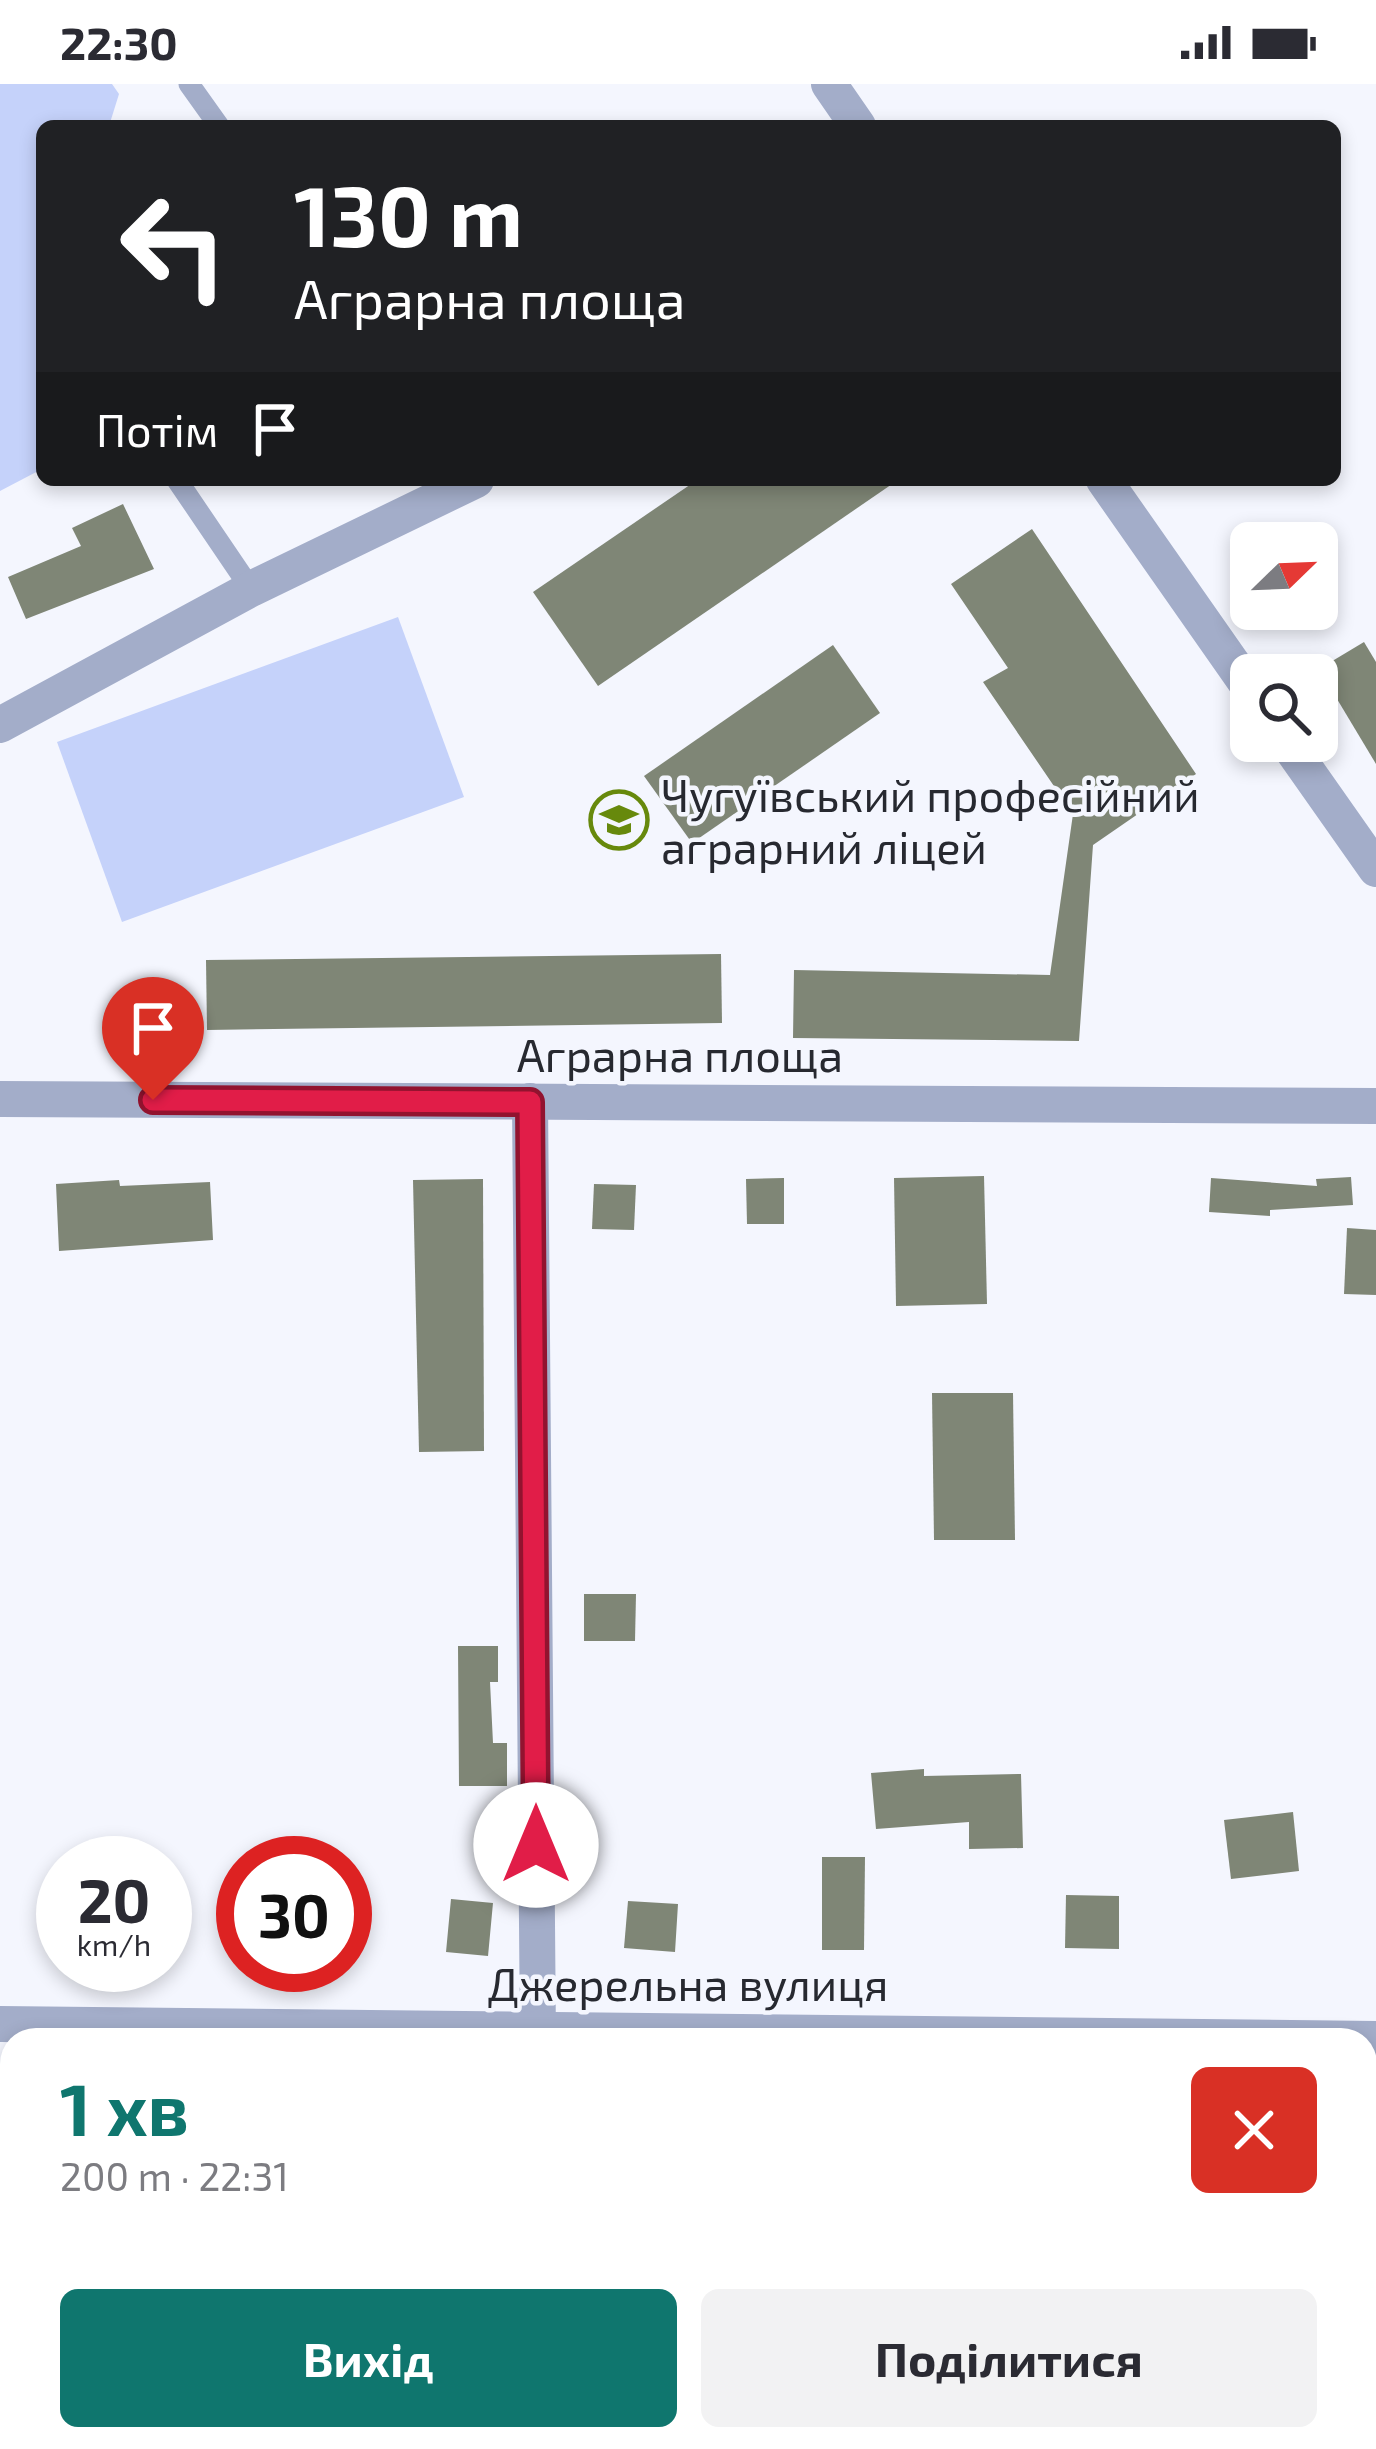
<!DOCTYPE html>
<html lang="uk">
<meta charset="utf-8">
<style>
:root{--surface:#fff;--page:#f2f2f3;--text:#2b2b33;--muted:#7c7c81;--accent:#0f766e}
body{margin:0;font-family:"Exo 2",sans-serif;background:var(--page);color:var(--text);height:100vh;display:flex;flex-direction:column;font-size:45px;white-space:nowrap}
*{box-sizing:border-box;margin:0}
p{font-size:39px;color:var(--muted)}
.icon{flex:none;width:66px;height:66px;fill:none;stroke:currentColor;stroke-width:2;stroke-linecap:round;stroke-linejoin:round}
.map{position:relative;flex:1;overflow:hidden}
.details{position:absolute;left:0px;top:1944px;width:1377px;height:423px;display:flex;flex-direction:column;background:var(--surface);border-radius:36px 36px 0 0;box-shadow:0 6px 18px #0003}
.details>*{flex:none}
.banner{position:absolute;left:36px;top:36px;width:1305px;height:366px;border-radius:18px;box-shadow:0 6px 18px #0003;background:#202124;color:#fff;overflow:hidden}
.needle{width:78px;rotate:67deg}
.tools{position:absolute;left:1230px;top:438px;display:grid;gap:24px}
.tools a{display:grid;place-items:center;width:108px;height:108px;border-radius:18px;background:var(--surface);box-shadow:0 6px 18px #0003;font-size:60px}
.speed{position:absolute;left:36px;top:1752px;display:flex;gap:24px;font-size:60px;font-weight:700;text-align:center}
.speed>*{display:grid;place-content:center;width:156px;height:156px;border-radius:50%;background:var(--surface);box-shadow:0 6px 18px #0003;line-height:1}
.speed small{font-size:30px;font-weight:400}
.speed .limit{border:18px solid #d22;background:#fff;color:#111}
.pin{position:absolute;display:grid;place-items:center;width:102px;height:102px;color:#fff;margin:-123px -51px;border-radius:50% 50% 50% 0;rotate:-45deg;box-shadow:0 0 12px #0007}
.pin .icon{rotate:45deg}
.me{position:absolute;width:132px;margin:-66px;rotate:0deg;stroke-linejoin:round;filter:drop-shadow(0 0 9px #0008)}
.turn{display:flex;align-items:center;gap:42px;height:252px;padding:0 60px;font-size:54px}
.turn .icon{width:156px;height:156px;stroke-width:2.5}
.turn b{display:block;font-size:84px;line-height:102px}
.then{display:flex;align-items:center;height:114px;padding:0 60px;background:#0003;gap:24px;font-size:45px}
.round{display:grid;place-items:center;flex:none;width:126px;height:126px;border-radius:18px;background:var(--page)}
.head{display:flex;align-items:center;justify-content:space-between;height:204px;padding:0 60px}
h1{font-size:72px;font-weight:700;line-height:90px;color:var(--accent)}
.action{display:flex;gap:24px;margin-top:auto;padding:24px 60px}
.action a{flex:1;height:138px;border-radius:18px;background:var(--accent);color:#fff;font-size:48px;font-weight:700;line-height:138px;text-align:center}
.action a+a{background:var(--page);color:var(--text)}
.status{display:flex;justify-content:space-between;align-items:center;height:84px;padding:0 60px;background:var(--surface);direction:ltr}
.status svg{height:33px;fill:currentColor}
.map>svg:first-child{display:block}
.green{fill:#c5d2fa}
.building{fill:#7f8676}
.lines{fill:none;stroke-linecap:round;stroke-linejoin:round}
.lane{stroke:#a3adc9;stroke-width:21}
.street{stroke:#a3adc9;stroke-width:36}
.route-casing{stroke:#92132f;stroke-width:30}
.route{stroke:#e11d48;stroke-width:21}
.labels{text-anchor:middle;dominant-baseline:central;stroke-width:9;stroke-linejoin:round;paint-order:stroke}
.poi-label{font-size:45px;fill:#272930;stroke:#f4f6fe;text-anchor:start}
.street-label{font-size:45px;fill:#272930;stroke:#f4f6fe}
</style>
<div class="status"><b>22:30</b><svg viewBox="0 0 49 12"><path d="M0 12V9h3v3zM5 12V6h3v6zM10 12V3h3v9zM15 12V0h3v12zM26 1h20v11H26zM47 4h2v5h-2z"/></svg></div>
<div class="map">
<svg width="1376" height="2365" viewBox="0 0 1376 2365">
<rect width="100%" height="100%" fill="#f4f6fe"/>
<g class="green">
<polygon points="0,0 112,0 119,10 109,42 42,42 42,385 0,407"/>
<polygon points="398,533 464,713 122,838 57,658"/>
</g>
<g class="building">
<polygon points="697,396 898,396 598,602 533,508"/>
<polygon points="123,420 154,485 26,535 8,493 81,462 72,444"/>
<polygon points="1032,445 1196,690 1093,761 1079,957 793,954 794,886 1050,891 1073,730 983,598 1008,584 951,500"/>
<polygon points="1364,558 1376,578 1376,680 1319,585"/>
<polygon points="833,561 880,629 692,759 644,692"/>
<polygon points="721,870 722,939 207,946 206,876"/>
<polygon points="984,1092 987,1220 896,1222 894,1094"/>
<polygon points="1351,1093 1353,1121 1270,1126 1270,1132 1209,1128 1211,1094 1317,1102 1316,1095"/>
<polygon points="784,1094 784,1140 747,1140 746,1095"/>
<polygon points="483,1095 484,1367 419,1368 413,1096"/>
<polygon points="119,1096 120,1102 210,1098 213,1156 59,1167 56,1100"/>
<polygon points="594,1100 636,1101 634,1146 592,1145"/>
<polygon points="1347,1144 1376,1146 1376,1211 1344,1210"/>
<polygon points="932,1309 1013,1309 1015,1456 934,1456"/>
<polygon points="584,1510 636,1510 635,1557 584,1557"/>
<polygon points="458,1562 498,1562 498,1598 490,1598 493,1659 507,1659 507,1702 459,1702"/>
<polygon points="924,1685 924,1692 1021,1690 1023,1764 969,1765 969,1738 876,1745 871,1689"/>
<polygon points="1293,1728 1299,1787 1231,1795 1224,1736"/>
<polygon points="822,1773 865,1773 864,1866 822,1866"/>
<polygon points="1066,1811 1119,1812 1119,1865 1065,1864"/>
<polygon points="451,1815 493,1819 488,1872 446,1868"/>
<polygon points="628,1817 678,1820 675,1868 624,1864"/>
</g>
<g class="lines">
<g class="lane">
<polyline points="189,0 219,42"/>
<polyline points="177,396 251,505"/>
</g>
<g class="street">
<polyline points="829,0 858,42"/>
<polyline points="1104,396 1251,606"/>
<polyline points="0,641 251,505 476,396"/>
<polyline points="1286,657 1376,785"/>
<polyline points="0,1015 1376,1022"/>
<polyline points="530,1017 538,1956"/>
<polyline points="0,1940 1376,1955"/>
<polyline points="587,2355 588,2365"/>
</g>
</g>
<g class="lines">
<g class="route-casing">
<polyline id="route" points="153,1016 530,1018 536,1761"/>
</g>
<use href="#route" class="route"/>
</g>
<defs>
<g id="school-ring" transform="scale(3)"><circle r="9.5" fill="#f4f6fe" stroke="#67890c" stroke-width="1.5"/><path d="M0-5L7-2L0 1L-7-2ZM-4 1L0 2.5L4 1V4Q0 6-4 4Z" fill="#67890c"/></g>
</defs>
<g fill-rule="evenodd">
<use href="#school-ring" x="619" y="736"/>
</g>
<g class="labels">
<g class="poi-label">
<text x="661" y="710">Чугуївський професійний<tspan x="661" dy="52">аграрний ліцей</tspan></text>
</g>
<g class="street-label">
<text x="680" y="970">Аграрна площа</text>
<text x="688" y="1899">Джерельна вулиця</text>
</g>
</g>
</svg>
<div class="tools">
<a><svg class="needle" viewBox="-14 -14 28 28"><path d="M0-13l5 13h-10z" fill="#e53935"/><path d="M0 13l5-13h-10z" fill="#7c7c81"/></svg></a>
<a><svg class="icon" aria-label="search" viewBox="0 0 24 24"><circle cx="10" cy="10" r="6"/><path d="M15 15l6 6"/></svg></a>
</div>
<div class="speed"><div>20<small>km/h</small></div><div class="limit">30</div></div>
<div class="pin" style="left:153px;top:1016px;background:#d93025"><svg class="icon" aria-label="arrive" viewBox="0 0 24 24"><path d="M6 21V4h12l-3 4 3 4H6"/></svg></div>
<svg class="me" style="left:536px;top:1761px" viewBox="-20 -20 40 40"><circle r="19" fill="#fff"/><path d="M0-13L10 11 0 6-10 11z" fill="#e11d48"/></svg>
<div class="banner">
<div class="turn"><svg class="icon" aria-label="left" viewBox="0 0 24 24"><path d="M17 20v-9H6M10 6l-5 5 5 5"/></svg><div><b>130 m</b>Аграрна площа</div></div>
<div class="then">Потім<svg class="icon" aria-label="arrive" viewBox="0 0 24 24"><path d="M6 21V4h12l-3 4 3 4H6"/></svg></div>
</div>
<section class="details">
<div class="head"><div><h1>1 хв</h1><p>200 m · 22:31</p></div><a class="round" style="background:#d93025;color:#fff"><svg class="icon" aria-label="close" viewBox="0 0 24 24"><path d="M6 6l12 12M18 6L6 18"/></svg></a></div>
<div class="action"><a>Вихід</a><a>Поділитися</a></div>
</section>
</div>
